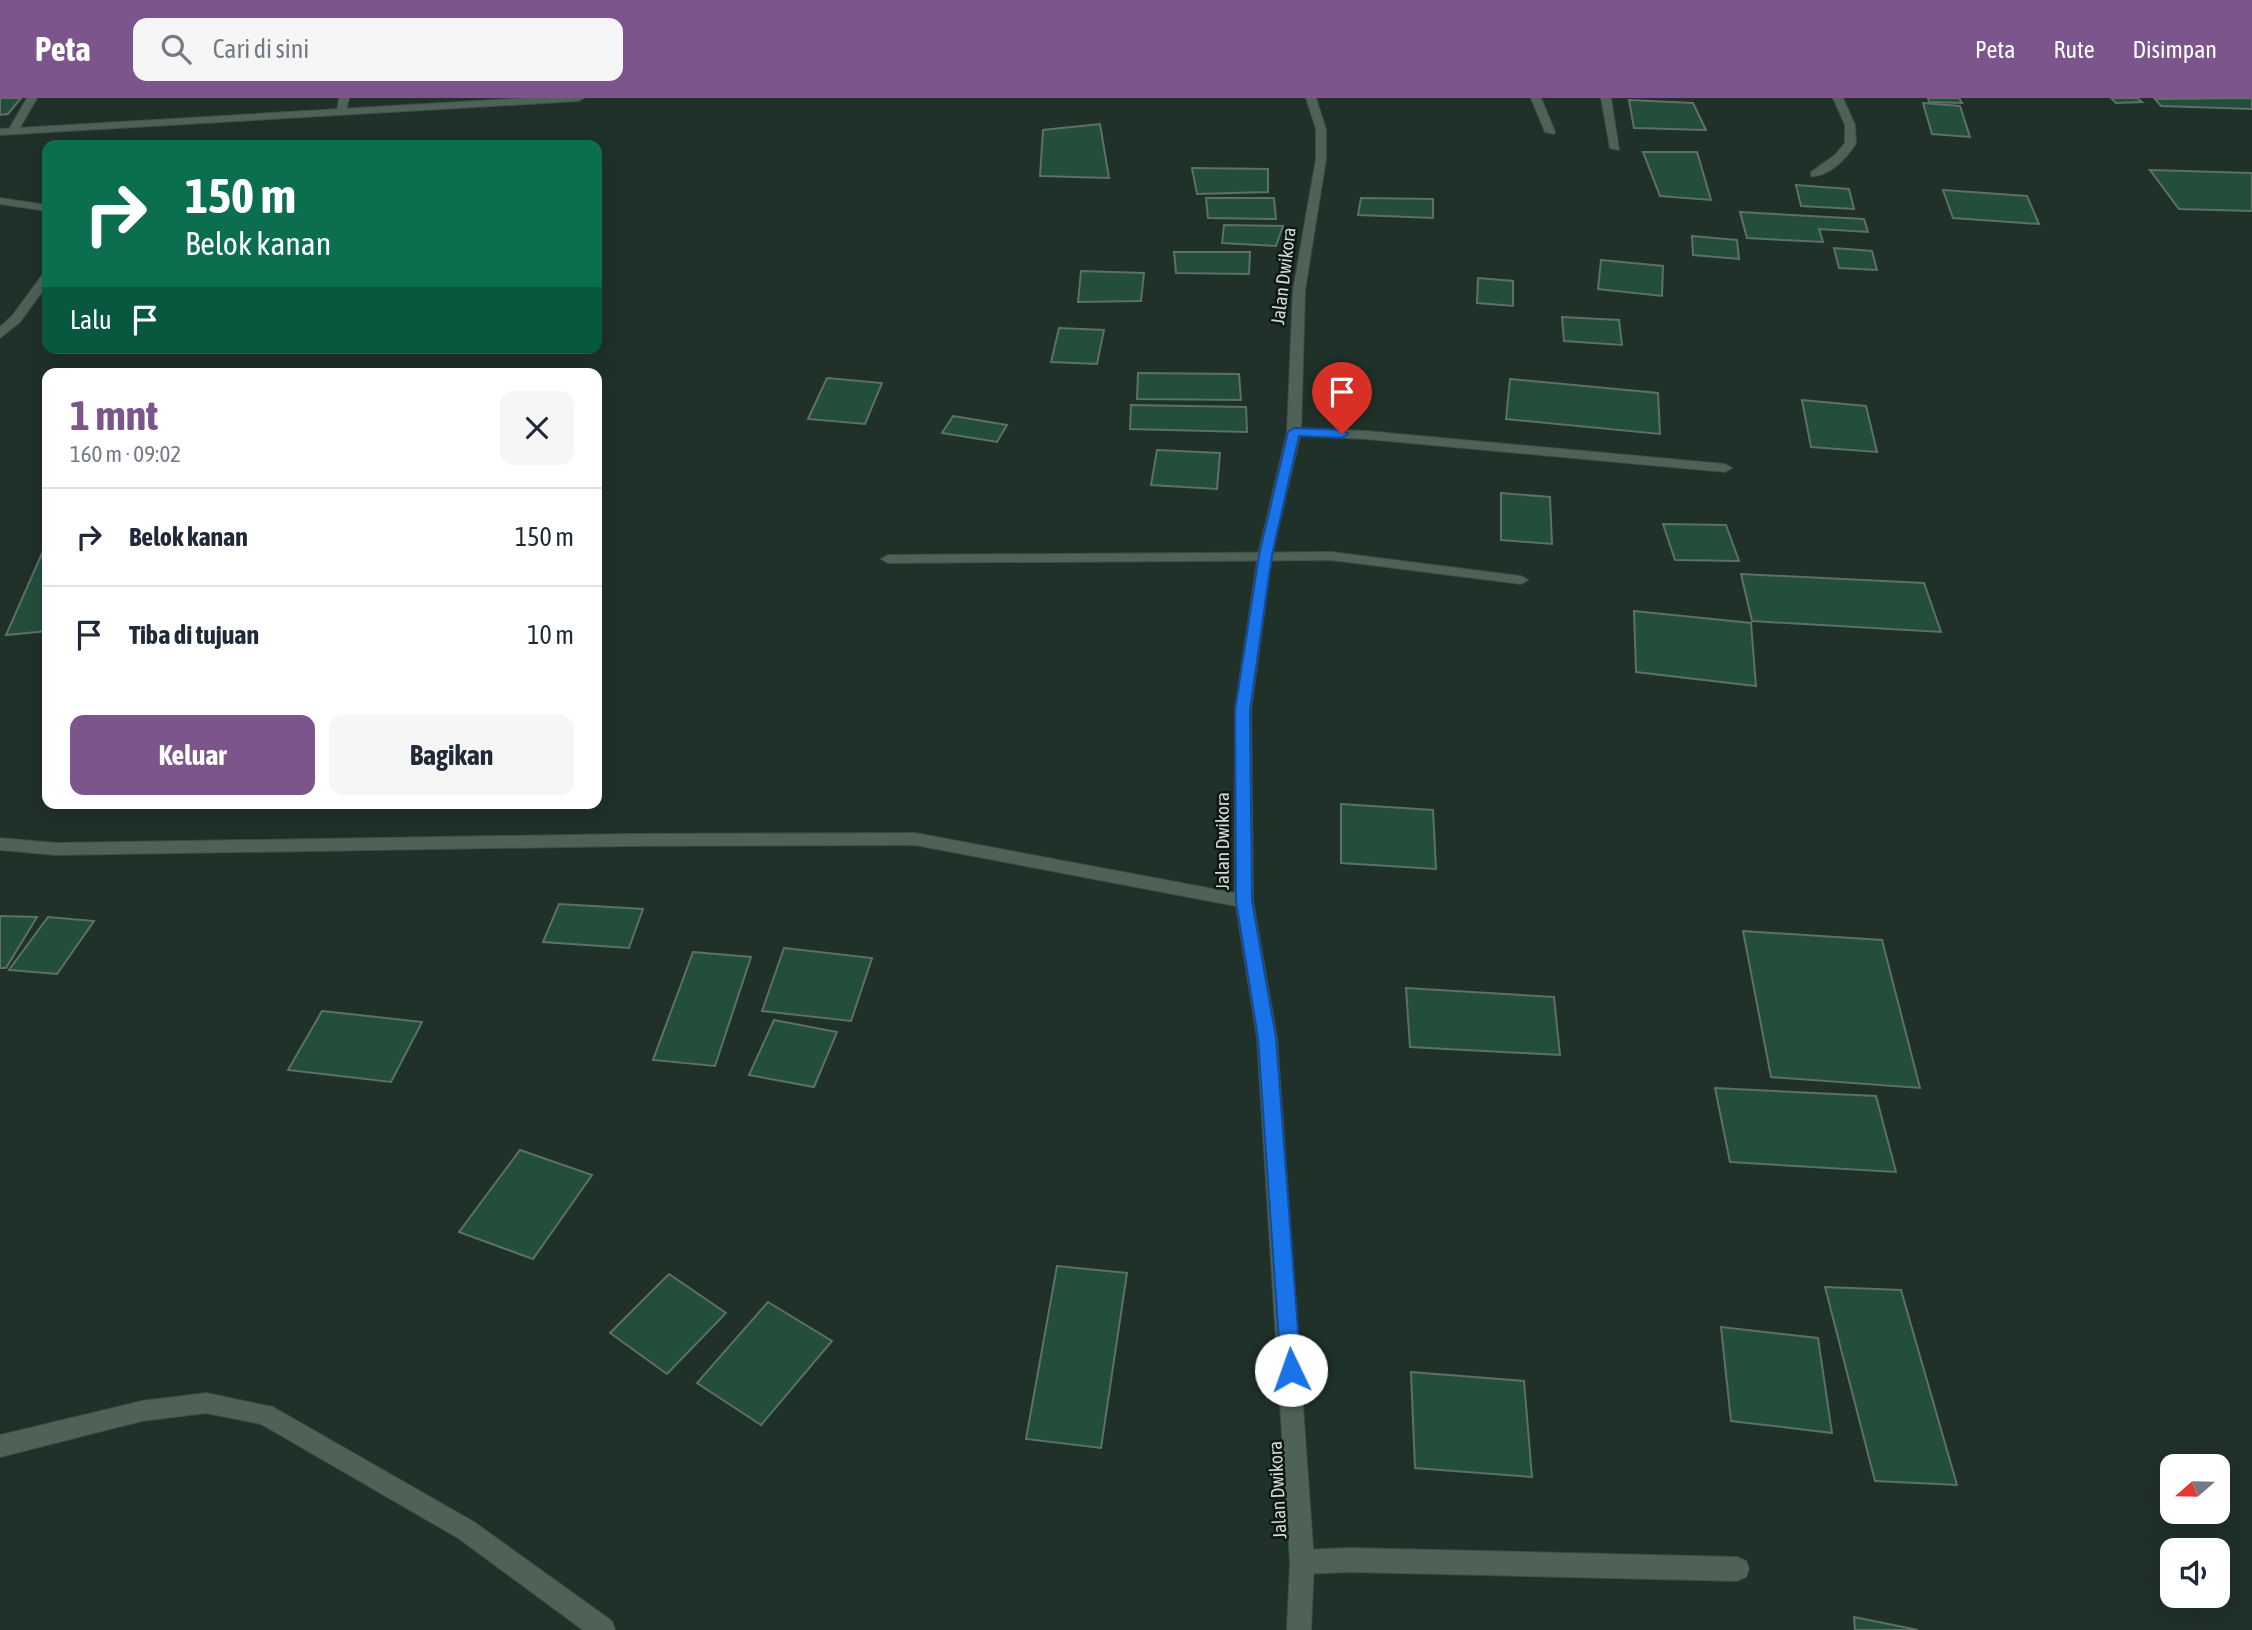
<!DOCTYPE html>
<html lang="id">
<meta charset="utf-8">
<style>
:root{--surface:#fff;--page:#f6f6f7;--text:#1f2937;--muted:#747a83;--line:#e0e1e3;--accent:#7d558d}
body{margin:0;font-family:"Asap Condensed",sans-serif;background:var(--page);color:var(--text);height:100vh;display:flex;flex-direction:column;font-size:26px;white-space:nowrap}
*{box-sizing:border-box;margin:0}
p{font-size:23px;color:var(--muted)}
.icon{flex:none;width:38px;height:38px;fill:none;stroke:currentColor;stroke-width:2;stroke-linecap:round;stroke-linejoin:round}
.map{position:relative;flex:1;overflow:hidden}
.side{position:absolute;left:42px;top:270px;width:560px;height:441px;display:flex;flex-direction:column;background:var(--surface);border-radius:14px;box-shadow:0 7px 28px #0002}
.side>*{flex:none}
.hud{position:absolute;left:42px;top:42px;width:560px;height:214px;border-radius:14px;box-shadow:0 7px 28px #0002;background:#0b6e4f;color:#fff;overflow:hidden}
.needle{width:46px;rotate:250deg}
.buttons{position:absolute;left:2160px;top:1356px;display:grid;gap:14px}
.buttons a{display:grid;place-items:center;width:70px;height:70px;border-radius:14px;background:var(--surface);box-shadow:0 7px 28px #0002;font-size:35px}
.pin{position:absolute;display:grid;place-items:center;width:60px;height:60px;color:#fff;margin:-72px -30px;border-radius:50% 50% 50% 0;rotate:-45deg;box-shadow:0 0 7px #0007}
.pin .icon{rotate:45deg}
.me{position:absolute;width:77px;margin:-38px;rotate:357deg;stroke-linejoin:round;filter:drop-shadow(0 0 5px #0008)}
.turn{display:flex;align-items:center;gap:24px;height:147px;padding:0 28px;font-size:32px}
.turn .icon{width:91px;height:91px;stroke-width:2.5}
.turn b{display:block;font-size:49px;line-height:60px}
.then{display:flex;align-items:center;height:66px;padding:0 28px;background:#0003;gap:14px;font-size:26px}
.round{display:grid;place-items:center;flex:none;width:74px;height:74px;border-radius:14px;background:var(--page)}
.headline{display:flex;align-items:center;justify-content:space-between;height:119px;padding:0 28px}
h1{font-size:42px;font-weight:700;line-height:52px;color:var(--accent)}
.primary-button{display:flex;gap:14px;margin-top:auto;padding:14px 28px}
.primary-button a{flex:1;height:80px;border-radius:14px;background:var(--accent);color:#fff;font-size:28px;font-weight:700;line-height:80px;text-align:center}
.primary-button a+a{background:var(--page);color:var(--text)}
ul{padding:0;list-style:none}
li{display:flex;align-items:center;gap:21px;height:98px;padding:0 28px;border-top:2px solid var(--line)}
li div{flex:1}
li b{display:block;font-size:26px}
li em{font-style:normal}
header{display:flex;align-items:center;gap:42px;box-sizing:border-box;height:98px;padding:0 35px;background:var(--accent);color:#fff}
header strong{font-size:33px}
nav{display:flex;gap:38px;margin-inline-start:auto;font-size:24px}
.search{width:490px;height:63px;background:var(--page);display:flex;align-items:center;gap:18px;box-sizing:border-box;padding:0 24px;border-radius:14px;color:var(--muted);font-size:26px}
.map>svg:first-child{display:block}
.building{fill:#244e3c;stroke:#5c7066;stroke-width:2}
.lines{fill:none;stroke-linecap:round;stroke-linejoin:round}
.service-casing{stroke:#3c4c45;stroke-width:2}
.minor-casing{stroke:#3c4c45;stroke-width:2}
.secondary-casing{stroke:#3c4c45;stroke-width:2}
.service{fill:#4f6258;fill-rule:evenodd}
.minor{fill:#4f6258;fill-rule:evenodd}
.secondary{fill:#4f6258;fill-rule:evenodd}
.route{fill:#1a73e8;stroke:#114b97;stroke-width:2}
.labels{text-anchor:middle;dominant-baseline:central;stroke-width:5;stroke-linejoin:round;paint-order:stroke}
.street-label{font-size:19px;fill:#d1dcd6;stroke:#0f1713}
</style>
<header>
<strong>Peta</strong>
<div class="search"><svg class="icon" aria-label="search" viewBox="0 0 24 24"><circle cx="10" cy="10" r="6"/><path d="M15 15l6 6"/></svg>Cari di sini</div>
<nav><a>Peta</a><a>Rute</a><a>Disimpan</a></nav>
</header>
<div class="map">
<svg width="2252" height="1532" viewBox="0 0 2252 1532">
<rect width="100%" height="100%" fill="#203129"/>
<g class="building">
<polygon points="0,0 21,0 8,16 0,17"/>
<polygon points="1928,0 1959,0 1962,5 1929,4"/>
<polygon points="2111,0 2137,0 2142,4 2116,5"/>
<polygon points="2252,0 2252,11 2161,8 2155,1"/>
<polygon points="1629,2 1693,5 1706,32 1634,30"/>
<polygon points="1923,5 1960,8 1970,39 1932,36"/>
<polygon points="1100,26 1109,80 1040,78 1043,32"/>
<polygon points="1643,54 1697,54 1711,102 1660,98"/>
<polygon points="1192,70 1268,71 1268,94 1197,96"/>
<polygon points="2150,72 2252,75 2252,113 2179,111"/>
<polygon points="1796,87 1849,91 1854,111 1801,108"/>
<polygon points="1943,92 2027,98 2039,126 1953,120"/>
<polygon points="1206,100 1274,100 1276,121 1208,120"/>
<polygon points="1361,100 1433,101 1433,120 1358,117"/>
<polygon points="1740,114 1864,121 1868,134 1819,131 1823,144 1747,140"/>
<polygon points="1224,127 1283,128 1276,148 1222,145"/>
<polygon points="1692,138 1737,142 1739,161 1693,157"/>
<polygon points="1834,150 1872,153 1877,172 1839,170"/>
<polygon points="1174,154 1250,154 1249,176 1176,175"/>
<polygon points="1601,162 1663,168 1662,198 1598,191"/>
<polygon points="1081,173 1144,175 1141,203 1078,204"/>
<polygon points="1478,180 1513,183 1513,208 1477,205"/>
<polygon points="1562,219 1619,222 1622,247 1564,243"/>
<polygon points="1059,230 1104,232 1097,266 1051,264"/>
<polygon points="1138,275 1239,276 1241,302 1137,301"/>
<polygon points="827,280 882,285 865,326 808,321"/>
<polygon points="1510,281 1658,295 1660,336 1506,321"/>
<polygon points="1802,302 1866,308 1877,354 1811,349"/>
<polygon points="1131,307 1246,309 1247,334 1130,331"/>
<polygon points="953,318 1007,327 997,344 942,335"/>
<polygon points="1157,352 1220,355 1217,391 1151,387"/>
<polygon points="1501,395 1550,399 1552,446 1501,442"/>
<polygon points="1663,426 1726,427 1739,463 1675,462"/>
<polygon points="47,444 47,533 6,537"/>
<polygon points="1741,476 1924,485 1941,534 1752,523"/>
<polygon points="1634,513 1751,525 1756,588 1636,574"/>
<polygon points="1341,706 1433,712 1436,771 1341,765"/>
<polygon points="559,806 643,811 629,850 543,844"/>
<polygon points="0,818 37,819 6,870 0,870"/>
<polygon points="48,819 94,823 57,876 9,872"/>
<polygon points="1743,833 1882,842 1920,990 1771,979"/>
<polygon points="784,850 872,860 851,923 762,913"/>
<polygon points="693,854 751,859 715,968 653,962"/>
<polygon points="1406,890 1554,899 1560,957 1410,949"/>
<polygon points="322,913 422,924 391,984 288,972"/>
<polygon points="774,922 837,934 814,989 749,977"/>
<polygon points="1715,990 1876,998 1896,1074 1730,1064"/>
<polygon points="520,1052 592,1077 533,1161 459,1134"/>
<polygon points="1057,1168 1127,1175 1101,1350 1026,1341"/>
<polygon points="669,1176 726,1215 667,1276 610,1235"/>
<polygon points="1825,1189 1901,1192 1957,1387 1875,1383"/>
<polygon points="768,1204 832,1243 761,1327 697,1285"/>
<polygon points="1721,1229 1818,1240 1832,1335 1731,1323"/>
<polygon points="1411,1274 1524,1283 1532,1379 1415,1370"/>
<polygon points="1854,1519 1918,1532 1855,1532"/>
</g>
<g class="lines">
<g class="service-casing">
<g id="service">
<polygon points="1531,0 1541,0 1555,34 1554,36 1545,34"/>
<polygon points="1601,0 1611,0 1619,52 1610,50"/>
<path d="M1833 0H1843L1855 27 1856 45C1848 59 1828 80 1811 78V74L1835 57 1845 45V27Z"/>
<polygon points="0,100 47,107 47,113 0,106"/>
<polygon points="47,175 47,187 20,224 0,240 0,229 12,218 43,176"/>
<polygon points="1294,330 1366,333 1725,366 1732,370 1725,374 1366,341 1289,337 1287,334"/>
<polygon points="1331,454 1521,478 1528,482 1521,486 1331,462 888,465 881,461 888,457"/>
<polygon points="1349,1450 1737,1459 1746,1463 1749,1471 1746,1479 1737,1483 1349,1474 1302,1476 1294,1472 1290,1464 1294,1456 1302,1452"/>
</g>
</g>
<g class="minor-casing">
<g id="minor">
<polygon points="27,0 37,0 17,35 9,35 8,33"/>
<polygon points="339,0 349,0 346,14 337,12"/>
<polygon points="1306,0 1316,0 1326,31 1326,61 1305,192 1301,334 1272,457 1251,612 1253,803 1277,940 1314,1464 1311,1532 1287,1532 1290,1464 1257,940 1236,808 915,747 629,748 56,757 0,752 0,740 56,745 629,736 915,735 1235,795 1235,612 1258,457 1287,334 1293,192 1316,61 1316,31"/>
<polygon points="206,1295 273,1309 474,1424 612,1523 615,1532 583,1532 458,1440 261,1326 206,1315 142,1323 0,1359 0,1337 142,1303"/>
</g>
</g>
<g class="secondary-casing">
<polygon id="secondary" points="526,0 584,0 579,3 0,37 0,31"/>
</g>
<use href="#service" class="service"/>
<use href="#minor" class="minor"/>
<use href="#secondary" class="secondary"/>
</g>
<polygon class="route" points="1294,330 1342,332 1348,336 1342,340 1299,338 1272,457 1250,612 1252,803 1276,940 1301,1272 1298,1278 1291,1281 1283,1278 1281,1272 1258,940 1236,803 1235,612 1259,457 1288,334"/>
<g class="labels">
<g class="street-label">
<text transform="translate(1283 178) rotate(-83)">Jalan Dwikora</text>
<text transform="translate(1222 743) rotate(-90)">Jalan Dwikora</text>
<text transform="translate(1277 1392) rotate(-93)">Jalan Dwikora</text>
</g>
</g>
</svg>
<div class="buttons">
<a><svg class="needle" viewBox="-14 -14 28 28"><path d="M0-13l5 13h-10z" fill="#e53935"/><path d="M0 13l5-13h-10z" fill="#747a83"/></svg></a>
<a><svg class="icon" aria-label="sound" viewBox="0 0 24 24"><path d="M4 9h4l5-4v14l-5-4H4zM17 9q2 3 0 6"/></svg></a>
</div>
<div class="pin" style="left:1342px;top:336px;background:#d93025"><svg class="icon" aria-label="arrive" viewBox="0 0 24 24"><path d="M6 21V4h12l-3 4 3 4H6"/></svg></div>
<svg class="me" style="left:1291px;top:1272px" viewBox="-20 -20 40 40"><circle r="19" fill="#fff"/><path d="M0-13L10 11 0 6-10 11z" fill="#1a73e8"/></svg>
<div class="hud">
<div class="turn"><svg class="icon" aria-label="right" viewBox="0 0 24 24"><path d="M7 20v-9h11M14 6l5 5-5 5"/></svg><div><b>150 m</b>Belok kanan</div></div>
<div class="then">Lalu<svg class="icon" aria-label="arrive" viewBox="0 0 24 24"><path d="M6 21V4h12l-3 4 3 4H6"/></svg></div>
</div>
<section class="side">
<div class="headline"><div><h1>1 mnt</h1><p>160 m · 09:02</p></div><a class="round"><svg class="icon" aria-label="close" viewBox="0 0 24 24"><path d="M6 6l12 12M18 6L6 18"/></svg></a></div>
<ul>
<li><svg class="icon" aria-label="right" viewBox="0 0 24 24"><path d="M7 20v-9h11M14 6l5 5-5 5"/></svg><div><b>Belok kanan</b></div><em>150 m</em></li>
<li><svg class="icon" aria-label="arrive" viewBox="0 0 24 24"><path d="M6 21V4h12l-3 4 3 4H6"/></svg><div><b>Tiba di tujuan</b></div><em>10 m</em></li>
</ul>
<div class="primary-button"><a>Keluar</a><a>Bagikan</a></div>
</section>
</div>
